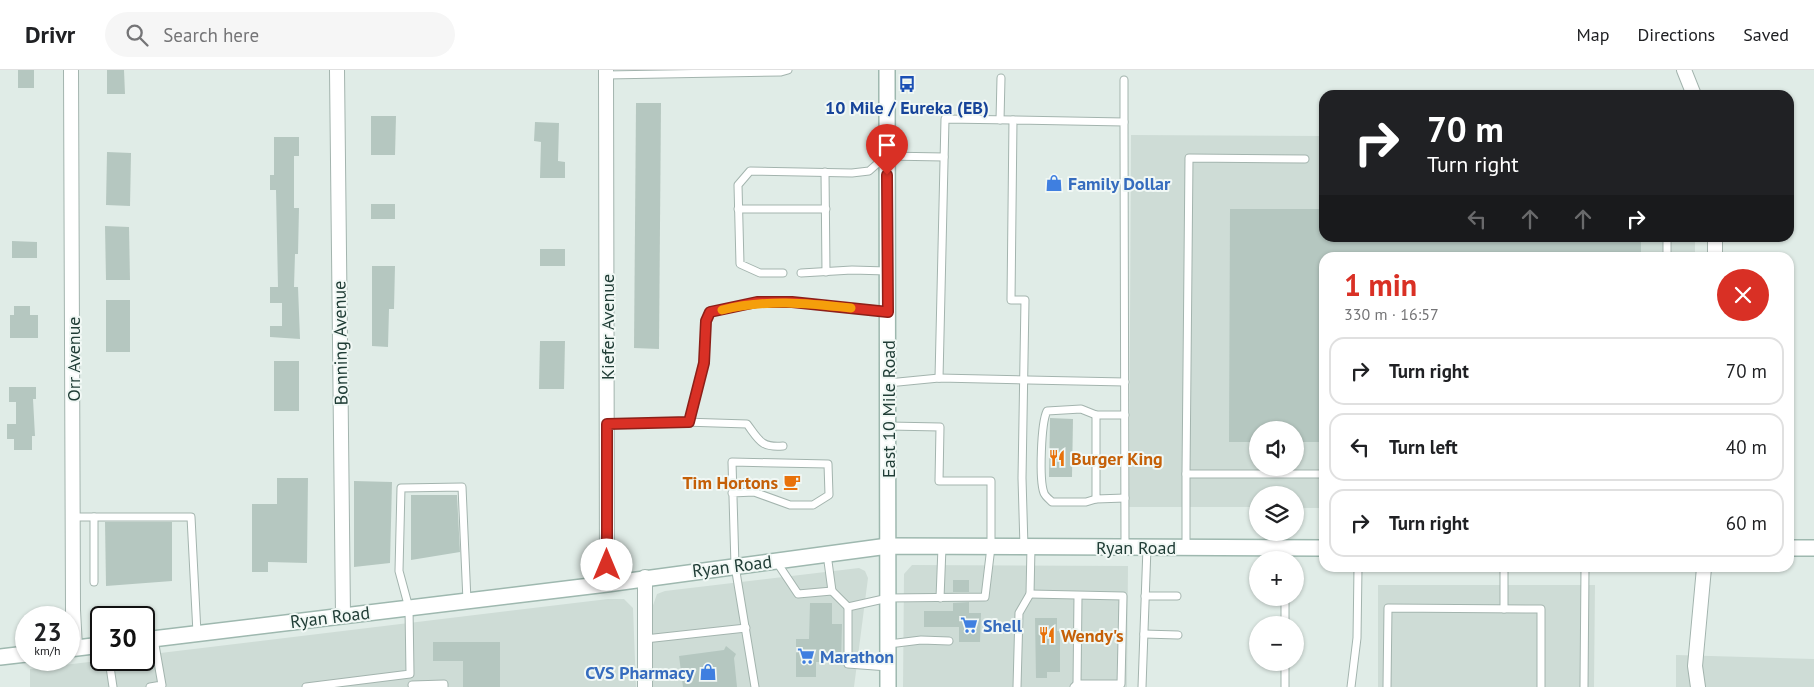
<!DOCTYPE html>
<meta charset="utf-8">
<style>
:root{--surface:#fff;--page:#f6f6f6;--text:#202124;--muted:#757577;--line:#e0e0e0;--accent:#d93025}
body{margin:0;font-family:"PT Sans",sans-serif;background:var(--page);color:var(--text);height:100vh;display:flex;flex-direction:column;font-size:19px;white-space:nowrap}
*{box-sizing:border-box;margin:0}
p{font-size:16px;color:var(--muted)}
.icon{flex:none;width:28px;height:28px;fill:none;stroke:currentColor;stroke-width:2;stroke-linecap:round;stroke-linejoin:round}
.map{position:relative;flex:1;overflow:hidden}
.panel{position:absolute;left:1319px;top:182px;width:475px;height:320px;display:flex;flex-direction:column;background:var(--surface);border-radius:15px;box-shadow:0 1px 4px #0004}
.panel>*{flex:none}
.banner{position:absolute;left:1319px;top:20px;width:475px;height:152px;border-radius:15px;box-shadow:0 1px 4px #0004;background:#202124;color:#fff;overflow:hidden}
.fabs{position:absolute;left:1249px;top:351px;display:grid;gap:10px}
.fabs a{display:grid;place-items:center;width:55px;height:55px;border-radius:50%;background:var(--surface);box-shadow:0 1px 4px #0004;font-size:25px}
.speed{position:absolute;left:15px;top:536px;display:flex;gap:10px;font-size:25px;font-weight:700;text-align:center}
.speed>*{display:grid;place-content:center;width:65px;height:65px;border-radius:50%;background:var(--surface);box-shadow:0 1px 4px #0004;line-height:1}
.speed small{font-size:12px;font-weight:400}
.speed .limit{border:2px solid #111;border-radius:8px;background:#fff;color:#111}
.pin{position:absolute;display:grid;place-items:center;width:42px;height:42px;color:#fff;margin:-51px -21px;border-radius:50% 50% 50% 0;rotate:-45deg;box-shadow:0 0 5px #0007}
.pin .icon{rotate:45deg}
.me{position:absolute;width:55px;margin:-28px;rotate:0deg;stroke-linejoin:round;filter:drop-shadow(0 0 4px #0008)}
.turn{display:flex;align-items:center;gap:18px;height:105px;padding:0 25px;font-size:22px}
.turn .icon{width:65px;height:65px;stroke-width:2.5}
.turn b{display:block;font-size:35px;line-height:42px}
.lanes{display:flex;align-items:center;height:48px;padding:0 25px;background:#0003;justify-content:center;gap:25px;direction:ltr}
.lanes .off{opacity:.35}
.round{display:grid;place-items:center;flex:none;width:52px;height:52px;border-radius:26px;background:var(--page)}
.head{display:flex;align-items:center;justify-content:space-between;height:85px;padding:0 25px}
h1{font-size:30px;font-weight:700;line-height:38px;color:var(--accent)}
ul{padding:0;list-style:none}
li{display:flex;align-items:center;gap:15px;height:68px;margin:0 10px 8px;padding:0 15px;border:2px solid var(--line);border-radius:15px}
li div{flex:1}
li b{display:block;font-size:19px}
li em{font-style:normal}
header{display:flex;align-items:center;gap:30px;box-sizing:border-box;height:70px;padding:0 25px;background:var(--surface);border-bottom:1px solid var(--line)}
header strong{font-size:24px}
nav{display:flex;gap:28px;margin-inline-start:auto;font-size:18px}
.search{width:350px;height:45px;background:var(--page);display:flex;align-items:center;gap:12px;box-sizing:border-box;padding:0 18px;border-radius:28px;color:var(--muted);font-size:19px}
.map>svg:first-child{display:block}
.built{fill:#cedcd6;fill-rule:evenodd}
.building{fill:#b5c7c0}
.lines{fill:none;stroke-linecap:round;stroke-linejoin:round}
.lane-casing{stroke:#a3b4ae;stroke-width:9}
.street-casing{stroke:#a3b4ae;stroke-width:16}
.secondary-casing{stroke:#9eb8af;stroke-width:18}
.lane{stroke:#fff;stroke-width:7}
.street{stroke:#fff;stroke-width:14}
.secondary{stroke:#fff;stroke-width:15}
.route-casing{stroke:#8d1f18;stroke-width:12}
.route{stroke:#d93025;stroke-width:9}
.slow{stroke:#f59e0b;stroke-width:9}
.labels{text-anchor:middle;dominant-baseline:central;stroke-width:4;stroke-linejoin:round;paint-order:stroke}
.transit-label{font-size:18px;font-weight:bold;fill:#164399;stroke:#f1f8f5}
.shop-label{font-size:18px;font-weight:bold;fill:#366cbe;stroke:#f1f8f5;text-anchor:start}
.street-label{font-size:18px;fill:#203d36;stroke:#f1f8f5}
.food-label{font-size:18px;font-weight:bold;fill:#c56008;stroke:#f1f8f5;text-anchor:start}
</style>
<header>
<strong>Drivr</strong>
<div class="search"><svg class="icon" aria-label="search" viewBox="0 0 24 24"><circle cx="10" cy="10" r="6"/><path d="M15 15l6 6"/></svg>Search here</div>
<nav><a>Map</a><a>Directions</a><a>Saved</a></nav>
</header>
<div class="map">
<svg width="1814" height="617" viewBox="0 0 1814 617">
<rect width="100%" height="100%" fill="#e0ece7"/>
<g class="built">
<path d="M1131 65 1324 66V168H1695V187L1324 188V438H1295V425H1258L1257 437H1129ZM1258 360H1295V398H1258Z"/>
<polygon points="912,495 1128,496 1127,617 903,617 904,504"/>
<polygon points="859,498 865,501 868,508 854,617 651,617 652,538 657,524 665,521"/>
<polygon points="1378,515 1595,515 1594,617 1378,617"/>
<polygon points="608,529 624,529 633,538 636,617 30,617 30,599 106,590 144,590 144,585"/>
<polygon points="1676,585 1814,589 1814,617 1676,617"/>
</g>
<g class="building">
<rect x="18" y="0" width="16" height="18"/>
<polygon points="107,0 124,0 125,24 107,24"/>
<polygon points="636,33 661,33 659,279 634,278"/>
<polygon points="371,46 396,46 395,85 371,85"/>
<polygon points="535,52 559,53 558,91 565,92 565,108 540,108 541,72 534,71"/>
<polygon points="274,67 299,67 299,86 294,86 294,138 299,138 298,184 295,184 294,217 298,217 300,269 270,267 270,256 282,256 282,233 270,233 270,217 278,217 276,120 270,120 270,105 274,105"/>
<polygon points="107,82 131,83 130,136 106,135"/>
<rect x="371" y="134" width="24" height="15"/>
<polygon points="1230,139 1324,139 1324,168 1641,168 1641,188 1324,188 1324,372 1295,372 1295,360 1258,360 1258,372 1229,372"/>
<polygon points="105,156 129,157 130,210 106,210"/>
<polygon points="12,171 37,172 37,188 12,188"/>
<rect x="540" y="179" width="25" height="17"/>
<polygon points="372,196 395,196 394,239 389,239 388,277 372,276"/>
<rect x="106" y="230" width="24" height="52"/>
<polygon points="14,236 30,236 30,245 38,245 38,268 10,268 10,245 14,245"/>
<polygon points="540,271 565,271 564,319 539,319"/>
<rect x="274" y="291" width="25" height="50"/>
<polygon points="9,317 36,317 36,329 33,329 35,366 32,366 32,380 14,380 14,369 7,369 7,354 16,354 16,332 9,332"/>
<polygon points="1050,348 1073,349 1072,407 1049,407"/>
<polygon points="277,408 308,408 307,493 268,492 268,502 252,502 252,434 277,434"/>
<polygon points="354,411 392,412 390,493 354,497"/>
<polygon points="411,425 457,425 460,482 411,490"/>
<polygon points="105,452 172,452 172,511 106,516"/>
<rect x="953" y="510" width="16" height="12"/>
<polygon points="969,532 969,543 981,543 980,572 959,572 959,557 924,557 924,541 953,541 953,533"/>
<polygon points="810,533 832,533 832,554 842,554 841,592 816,592 816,607 796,607 796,569 809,569"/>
<polygon points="1035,548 1057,548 1057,561 1060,561 1060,602 1047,602 1047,608 1036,608"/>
<polygon points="433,572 500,572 500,617 463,617 463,591 433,591"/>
<polygon points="726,576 736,584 734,588 737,617 683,617 679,586 724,580"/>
</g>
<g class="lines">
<g class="lane-casing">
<g id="lane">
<polyline points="606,5 781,2 788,0"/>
<polyline points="1124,10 1124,52"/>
<polyline points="1000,50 1001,8"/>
<polyline points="825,102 826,202"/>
<polyline points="738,139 826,139"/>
<polyline points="1667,168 1667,188"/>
<polyline points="783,203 760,203 740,194 738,115 750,101 852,103 869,101 886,86 944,87"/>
<polyline points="801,203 852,200 887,201"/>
<polyline points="939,308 945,49 1013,50"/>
<polyline points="888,313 939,308 1125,312"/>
<polyline points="1125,345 1096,345 1096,429 1125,428"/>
<polyline points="689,352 704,293 706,251 710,242 757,232 792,232 888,241"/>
<path d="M607 354 684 352 747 354C759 370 761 378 783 376"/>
<polyline points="1186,404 1189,88 1305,89"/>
<polyline points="732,423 754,422 790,435 813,435 829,425 828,394 732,392 735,496 755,617"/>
<path d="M1096 429 1086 432H1052C1050 430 1045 426 1044 423 1039 410 1041 353 1047 341L1081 339 1096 345"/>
<polyline points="74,447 191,447 197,563"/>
<polyline points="94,447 94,512"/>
<polyline points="1024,477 1022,408 1025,230 1011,230 1013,50 1124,52 1125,477"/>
<polyline points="1186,477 1186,404 1324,404"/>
<polyline points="827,484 832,521"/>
<polyline points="776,491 798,524 832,521 848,537"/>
<polyline points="1030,524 1123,526 1121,614 1077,614"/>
<polyline points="1145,526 1177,526"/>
<polyline points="940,528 942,477"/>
<polyline points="1285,528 1285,555"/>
<polyline points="1504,539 1504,498"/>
<polyline points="1144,564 1178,565"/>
<polyline points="645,569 746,558"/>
<polyline points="889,574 921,570 949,571"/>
<polyline points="109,590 113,617"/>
<polyline points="1285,592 1285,617"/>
<polyline points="888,597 848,594 848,537 888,528 985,527 991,477 991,411 939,411 940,357 889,356"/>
<polyline points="412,615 444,614 444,617"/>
<polyline points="150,617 162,615 154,569"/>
<polyline points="306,617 410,604 409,538 399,501 401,418 462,417 467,531"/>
<polyline points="1017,617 1019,543 1030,524 1031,477"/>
<polyline points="1074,617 1077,614 1078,526"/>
<polyline points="1142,617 1147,477"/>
<polyline points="1351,617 1357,568 1358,498"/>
<polyline points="1387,617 1388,538 1541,539 1541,617"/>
<polyline points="1584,617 1585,498"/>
</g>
</g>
<g class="street-casing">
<g id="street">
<polyline points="71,0 73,540 75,578"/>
<polyline points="337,0 343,546"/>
<polyline points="606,0 607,514"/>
<polyline points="1684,0 1694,25"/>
<polyline points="1715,188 1715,168"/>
<polyline points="645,617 645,507"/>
<polyline points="1698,617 1695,596 1704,498"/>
</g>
</g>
<g class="secondary-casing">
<g id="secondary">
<polyline points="887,0 888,617"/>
<polyline points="1789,478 1814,478"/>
<polyline points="144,570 607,514 888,476 1324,478"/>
<polyline points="69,579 101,575"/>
<polyline points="0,587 26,584"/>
</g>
</g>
<use href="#lane" class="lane"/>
<use href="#street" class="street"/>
<use href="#secondary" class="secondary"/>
</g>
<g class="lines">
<g class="route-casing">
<polyline id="route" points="607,495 607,354 689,352 704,293 706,251 710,242 757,232 792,232 888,242 887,105"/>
</g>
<use href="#route" class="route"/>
<path class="slow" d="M722 240C766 229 806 233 851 238"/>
</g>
<defs>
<g id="bus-bare" transform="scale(1.35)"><path d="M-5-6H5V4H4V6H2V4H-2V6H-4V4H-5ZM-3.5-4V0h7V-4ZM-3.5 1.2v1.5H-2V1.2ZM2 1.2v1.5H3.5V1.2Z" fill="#1a4fb4" stroke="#f1f8f5" stroke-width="2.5" paint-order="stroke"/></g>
<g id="shop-bare" transform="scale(1.35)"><path d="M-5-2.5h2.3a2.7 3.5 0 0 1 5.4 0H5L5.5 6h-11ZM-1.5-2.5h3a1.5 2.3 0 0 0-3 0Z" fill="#3f7fe0" stroke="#f1f8f5" stroke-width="2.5" paint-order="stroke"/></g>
<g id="restaurant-bare" transform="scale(1.35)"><path d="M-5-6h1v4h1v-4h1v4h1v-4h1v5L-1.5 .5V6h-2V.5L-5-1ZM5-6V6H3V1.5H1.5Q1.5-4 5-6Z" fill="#e8710a" stroke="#f1f8f5" stroke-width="2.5" paint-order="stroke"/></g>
<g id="cafe-bare" transform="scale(1.35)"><path d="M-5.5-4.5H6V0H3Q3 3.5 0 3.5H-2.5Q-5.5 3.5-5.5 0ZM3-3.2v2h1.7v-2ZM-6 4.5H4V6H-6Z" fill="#e8710a" stroke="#f1f8f5" stroke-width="2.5" paint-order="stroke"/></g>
<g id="supermarket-bare" transform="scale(1.35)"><path d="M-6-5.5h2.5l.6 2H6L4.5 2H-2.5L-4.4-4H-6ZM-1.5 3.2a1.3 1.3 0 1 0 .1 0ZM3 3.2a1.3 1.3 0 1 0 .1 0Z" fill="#3f7fe0" stroke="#f1f8f5" stroke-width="2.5" paint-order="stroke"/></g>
</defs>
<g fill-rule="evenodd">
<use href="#bus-bare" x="907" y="14"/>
<use href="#shop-bare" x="1054" y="113"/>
<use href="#restaurant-bare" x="1057" y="388"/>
<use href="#cafe-bare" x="792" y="412"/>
<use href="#supermarket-bare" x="969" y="555"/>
<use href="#restaurant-bare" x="1047" y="565"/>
<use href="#supermarket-bare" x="806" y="586"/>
<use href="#shop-bare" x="708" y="602"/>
</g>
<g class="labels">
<g class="transit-label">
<text x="907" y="37">10 Mile / Eureka (EB)</text>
</g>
<g class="shop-label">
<text x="1068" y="113">Family Dollar</text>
<text x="983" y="555">Shell</text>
<text x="820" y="586">Marathon</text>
<text x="694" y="602" text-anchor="end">CVS Pharmacy</text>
</g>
<g class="street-label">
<text transform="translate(607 257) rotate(-90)">Kiefer Avenue</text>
<text transform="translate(340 273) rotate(-91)">Bonning Avenue</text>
<text transform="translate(73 289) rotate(-90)">Orr Avenue</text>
<text transform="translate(888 339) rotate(-90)">East 10 Mile Road</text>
<text x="1136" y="477">Ryan Road</text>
<text transform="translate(732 496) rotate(-7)">Ryan Road</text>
<text transform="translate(330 547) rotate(-7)">Ryan Road</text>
</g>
<g class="food-label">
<text x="1071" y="388">Burger King</text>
<text x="778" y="412" text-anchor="end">Tim Hortons</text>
<text x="1061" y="565">Wendy's</text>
</g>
</g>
</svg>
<div class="fabs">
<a><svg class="icon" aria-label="sound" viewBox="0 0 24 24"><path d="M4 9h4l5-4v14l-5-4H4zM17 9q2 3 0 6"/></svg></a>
<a><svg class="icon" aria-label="layers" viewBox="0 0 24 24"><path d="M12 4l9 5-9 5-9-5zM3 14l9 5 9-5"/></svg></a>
<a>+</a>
<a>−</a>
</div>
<div class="speed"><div>23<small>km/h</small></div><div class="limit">30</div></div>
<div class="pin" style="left:887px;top:105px;background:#d93025"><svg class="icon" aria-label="arrive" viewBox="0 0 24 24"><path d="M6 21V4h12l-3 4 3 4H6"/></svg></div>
<svg class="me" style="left:607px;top:495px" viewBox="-20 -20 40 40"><circle r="19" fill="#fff"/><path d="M0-13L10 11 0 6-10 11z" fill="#d93025"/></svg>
<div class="banner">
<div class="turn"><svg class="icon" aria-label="right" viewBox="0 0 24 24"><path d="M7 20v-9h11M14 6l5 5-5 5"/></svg><div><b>70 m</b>Turn right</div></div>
<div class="lanes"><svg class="icon off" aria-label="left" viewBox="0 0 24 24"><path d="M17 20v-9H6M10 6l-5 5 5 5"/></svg><svg class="icon off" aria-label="ahead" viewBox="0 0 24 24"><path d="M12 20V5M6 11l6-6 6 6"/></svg><svg class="icon off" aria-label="ahead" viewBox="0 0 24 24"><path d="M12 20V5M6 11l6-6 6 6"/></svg><svg class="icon" aria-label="right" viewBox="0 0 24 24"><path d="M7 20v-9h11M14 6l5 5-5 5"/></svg></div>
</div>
<section class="panel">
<div class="head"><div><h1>1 min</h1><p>330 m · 16:57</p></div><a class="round" style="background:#d93025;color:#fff"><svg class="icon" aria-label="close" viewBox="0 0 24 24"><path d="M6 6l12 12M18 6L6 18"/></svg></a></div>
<ul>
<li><svg class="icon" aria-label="right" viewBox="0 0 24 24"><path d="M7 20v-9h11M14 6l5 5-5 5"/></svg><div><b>Turn right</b></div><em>70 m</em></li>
<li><svg class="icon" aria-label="left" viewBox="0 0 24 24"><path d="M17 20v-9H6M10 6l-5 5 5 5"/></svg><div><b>Turn left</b></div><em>40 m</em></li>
<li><svg class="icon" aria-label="right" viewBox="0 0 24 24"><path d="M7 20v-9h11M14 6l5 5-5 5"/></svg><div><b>Turn right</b></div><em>60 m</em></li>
</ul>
</section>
</div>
